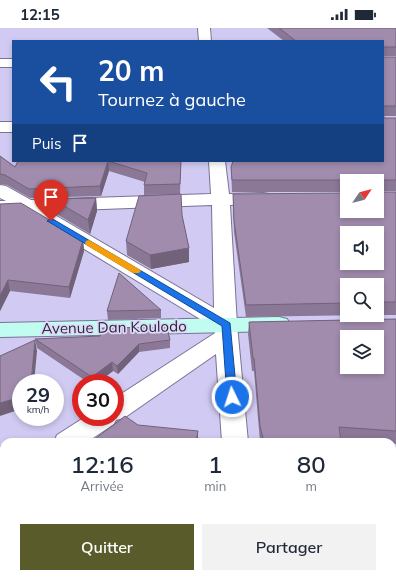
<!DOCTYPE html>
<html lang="fr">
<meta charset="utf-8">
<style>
:root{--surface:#fff;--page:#f2f2f3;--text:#1f2937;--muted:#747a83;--accent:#595c2a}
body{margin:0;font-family:Mulish,sans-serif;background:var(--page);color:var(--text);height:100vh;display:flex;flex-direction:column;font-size:15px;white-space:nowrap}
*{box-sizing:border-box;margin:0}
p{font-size:13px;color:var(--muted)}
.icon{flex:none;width:22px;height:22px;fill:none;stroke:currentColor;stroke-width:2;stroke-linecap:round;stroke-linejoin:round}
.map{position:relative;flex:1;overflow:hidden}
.details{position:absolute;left:0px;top:410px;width:396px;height:140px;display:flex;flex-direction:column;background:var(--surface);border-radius:12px 12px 0 0;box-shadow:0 2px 6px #0003}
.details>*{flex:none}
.top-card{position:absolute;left:12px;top:12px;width:372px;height:122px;border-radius:0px;box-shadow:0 2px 6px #0003;background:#1a4fa0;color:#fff;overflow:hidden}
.needle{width:26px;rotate:55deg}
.fabs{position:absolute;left:340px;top:146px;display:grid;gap:8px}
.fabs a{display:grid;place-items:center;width:44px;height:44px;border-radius:0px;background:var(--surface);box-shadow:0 2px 6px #0003;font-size:20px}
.speed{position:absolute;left:12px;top:346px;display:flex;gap:8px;font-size:20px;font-weight:700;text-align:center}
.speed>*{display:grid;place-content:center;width:52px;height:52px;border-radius:50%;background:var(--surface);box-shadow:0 2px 6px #0003;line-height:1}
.speed small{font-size:10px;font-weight:400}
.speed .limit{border:6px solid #d22;background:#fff;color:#111}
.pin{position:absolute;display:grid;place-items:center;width:34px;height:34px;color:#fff;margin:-41px -17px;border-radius:50% 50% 50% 0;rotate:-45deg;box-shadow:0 0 4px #0007}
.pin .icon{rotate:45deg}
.me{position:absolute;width:44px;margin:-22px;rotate:356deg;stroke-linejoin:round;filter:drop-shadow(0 0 3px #0008)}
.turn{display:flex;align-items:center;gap:14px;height:84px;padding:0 20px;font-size:18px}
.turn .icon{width:52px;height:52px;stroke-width:2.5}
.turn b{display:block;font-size:28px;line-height:34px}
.then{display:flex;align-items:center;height:38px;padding:0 20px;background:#0003;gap:8px;font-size:15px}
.eta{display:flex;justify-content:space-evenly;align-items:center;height:68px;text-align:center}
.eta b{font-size:24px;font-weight:600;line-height:28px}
.cta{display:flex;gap:8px;margin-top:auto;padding:8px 20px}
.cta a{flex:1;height:46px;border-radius:0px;background:var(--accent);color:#fff;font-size:16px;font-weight:600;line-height:46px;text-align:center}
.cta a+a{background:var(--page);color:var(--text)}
.status{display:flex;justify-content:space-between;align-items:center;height:28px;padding:0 20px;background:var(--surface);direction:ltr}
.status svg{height:11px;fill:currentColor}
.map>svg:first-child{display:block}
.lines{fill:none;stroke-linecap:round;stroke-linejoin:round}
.street-casing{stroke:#787296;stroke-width:2}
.secondary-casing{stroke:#787296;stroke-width:2}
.street{fill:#fff;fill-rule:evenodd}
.secondary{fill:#c0fcef;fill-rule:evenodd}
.wall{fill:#8a7896}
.shaded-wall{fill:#71627a}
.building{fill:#a18cae;stroke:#71627a;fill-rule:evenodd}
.route{fill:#1a73e8;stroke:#114b97}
.slow{fill:#f59e0b}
.labels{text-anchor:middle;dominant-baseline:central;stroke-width:3.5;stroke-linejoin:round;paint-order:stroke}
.street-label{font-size:15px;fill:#2b2837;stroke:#ded9fa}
</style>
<div class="status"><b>12:15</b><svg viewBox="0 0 49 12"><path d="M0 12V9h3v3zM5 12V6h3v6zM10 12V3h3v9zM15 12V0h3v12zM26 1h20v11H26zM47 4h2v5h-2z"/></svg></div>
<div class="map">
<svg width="396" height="550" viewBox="0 0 396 550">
<rect width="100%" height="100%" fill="#d1cbf3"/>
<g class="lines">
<g class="street-casing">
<g id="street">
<polygon points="198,0 210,0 211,13 199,13"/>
<rect x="0" y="31" width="13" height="8"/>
<rect x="0" y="94" width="13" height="10"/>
<path d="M209 133H225L229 166 263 165 269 166 272 170 269 174 230 177 237 297 248 414H222L216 326 124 390 116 392 114 396 87 414H54L57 407 85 389H115V370L215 305V300L23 184 0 185V173H6L0 170V157L6 158 31 172 211 166ZM212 177 214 280 48 183Z"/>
<polygon points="4,445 4,469 0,470 0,446"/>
<rect x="392" y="491" width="4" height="26"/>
<rect x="229" y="546" width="32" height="4"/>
</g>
</g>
<g class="secondary-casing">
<polygon id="secondary" points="279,289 287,291 290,296 287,301 279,303 0,309 0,295"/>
</g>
<use href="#street" class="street"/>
<use href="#secondary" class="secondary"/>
</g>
<g class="wall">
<polygon points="267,0 396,0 396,28 383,28 383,29 396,29 396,88 384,88 384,90 396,90 396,163 378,163 378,164 396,164 396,287 377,287 377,257 347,257 347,287 368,287 246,289 234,204 233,177 233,166 347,183 377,153 347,153 347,164 232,164 231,139 284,13"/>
<polygon points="0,128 15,139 18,133 181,133 180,166 144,167 144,157 145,154 109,143 101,168 30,170 7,157 0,156"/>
<polygon points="96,170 97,183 90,206 53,184 52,171"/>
<polygon points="0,176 83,212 84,223 70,270 10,263 0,283"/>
<polygon points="182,187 189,220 189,234 151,241 127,227 126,213"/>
<polygon points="161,282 161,290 108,292 107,283"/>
<polygon points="396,291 396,416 392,416 392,414 369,414 341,412 341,414 260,414 254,343 252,343 248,306 249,294"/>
<polygon points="35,311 170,312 170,320 139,324 118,346 113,343 97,355 89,355 37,320"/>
<polygon points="4,546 144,546 140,550 81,550 79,549"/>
<polygon points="364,546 392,546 396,550 365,550"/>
</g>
<g class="shaded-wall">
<polygon points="108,133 109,143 101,168 100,158"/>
<polygon points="96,170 97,183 90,206 88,192"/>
<polygon points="83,212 84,223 70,270 69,259"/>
<polygon points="189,220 189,234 151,241 150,227"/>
<polygon points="8,252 10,263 0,283 0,268"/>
<polygon points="35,312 37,323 34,355 31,355"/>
<polygon points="139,316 139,324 118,346 117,338"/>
<polygon points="112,334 113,343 97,355 93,355 92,349"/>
<polygon points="21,369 21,381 0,388 0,375"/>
<polygon points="198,403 198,414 196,414"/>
<polygon points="67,546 79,546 79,549 78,550 63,550"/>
<polygon points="131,546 144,546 140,550 127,550"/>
</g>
<g class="building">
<path d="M279 0H396V19H383V29H396V78H383L384 90H396V152H378V164H396V274H377V257H347V275L246 277 234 193 233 166 347 165V183H377V153H349L348 152H232L231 139 233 133H383V13H226H296ZM347 205H377V235H347Z"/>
<polygon points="0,128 15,139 18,133 181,133 180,156 144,157 147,145 108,133 100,158 29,161 5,147 0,146"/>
<polygon points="181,166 182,187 189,220 150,227 126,213 139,168"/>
<polygon points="96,170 88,192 52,171"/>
<polygon points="21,175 83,212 69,259 8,252 0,268 0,176"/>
<polygon points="119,245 161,282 107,283"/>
<path d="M396 291V403L339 399 341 414H264L260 398 254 330H253L249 294ZM347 309H377V339H347Z"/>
<polygon points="167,299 170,312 139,316 117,338 112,334 92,349 35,311 100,308 102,300"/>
<polygon points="35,312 31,355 21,355 21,369 0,375 0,328"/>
<polygon points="125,388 138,397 198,403 196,414 91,414"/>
<polygon points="4,491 4,546 67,546 63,550 0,550 0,494"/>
<polygon points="392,517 396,517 396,550 368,550 367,546 392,546"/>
<polygon points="89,546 131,546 127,550 95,550"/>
<rect x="170" y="546" width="22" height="4"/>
<rect x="283" y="546" width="31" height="4"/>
</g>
<polygon class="route" points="51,190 230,295 237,369 236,371 228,371 227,369 222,298 49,194 47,193"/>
<polygon class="slow" points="89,212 139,241 141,243 139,245 133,245 86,217 85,215 86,213"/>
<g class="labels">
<g class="street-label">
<text transform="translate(114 299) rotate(-1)">Avenue Dan Koulodo</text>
</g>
</g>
</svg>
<div class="fabs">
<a><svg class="needle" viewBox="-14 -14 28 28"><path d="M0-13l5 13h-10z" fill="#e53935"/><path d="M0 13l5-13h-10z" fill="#747a83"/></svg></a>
<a><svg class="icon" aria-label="sound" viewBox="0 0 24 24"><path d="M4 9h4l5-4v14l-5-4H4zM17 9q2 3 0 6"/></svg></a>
<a><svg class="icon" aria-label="search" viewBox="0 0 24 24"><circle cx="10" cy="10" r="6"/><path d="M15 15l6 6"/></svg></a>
<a><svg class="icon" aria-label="layers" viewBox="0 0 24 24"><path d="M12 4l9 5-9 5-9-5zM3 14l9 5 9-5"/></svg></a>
</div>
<div class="speed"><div>29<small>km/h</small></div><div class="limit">30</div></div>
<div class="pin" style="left:51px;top:193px;background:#d93025"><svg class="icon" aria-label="arrive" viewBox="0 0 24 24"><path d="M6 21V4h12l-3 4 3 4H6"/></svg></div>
<svg class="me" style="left:232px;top:369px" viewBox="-20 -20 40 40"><circle r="17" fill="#1a73e8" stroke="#fff" stroke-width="3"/><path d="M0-11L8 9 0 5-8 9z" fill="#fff"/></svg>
<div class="top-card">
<div class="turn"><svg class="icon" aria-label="left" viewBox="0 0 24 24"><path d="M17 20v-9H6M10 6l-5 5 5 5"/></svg><div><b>20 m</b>Tournez à gauche</div></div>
<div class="then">Puis<svg class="icon" aria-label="arrive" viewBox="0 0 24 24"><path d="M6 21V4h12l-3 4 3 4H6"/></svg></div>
</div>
<section class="details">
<div class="eta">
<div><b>12:16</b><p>Arrivée</p></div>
<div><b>1</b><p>min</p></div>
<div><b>80</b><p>m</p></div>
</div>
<div class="cta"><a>Quitter</a><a>Partager</a></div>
</section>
</div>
